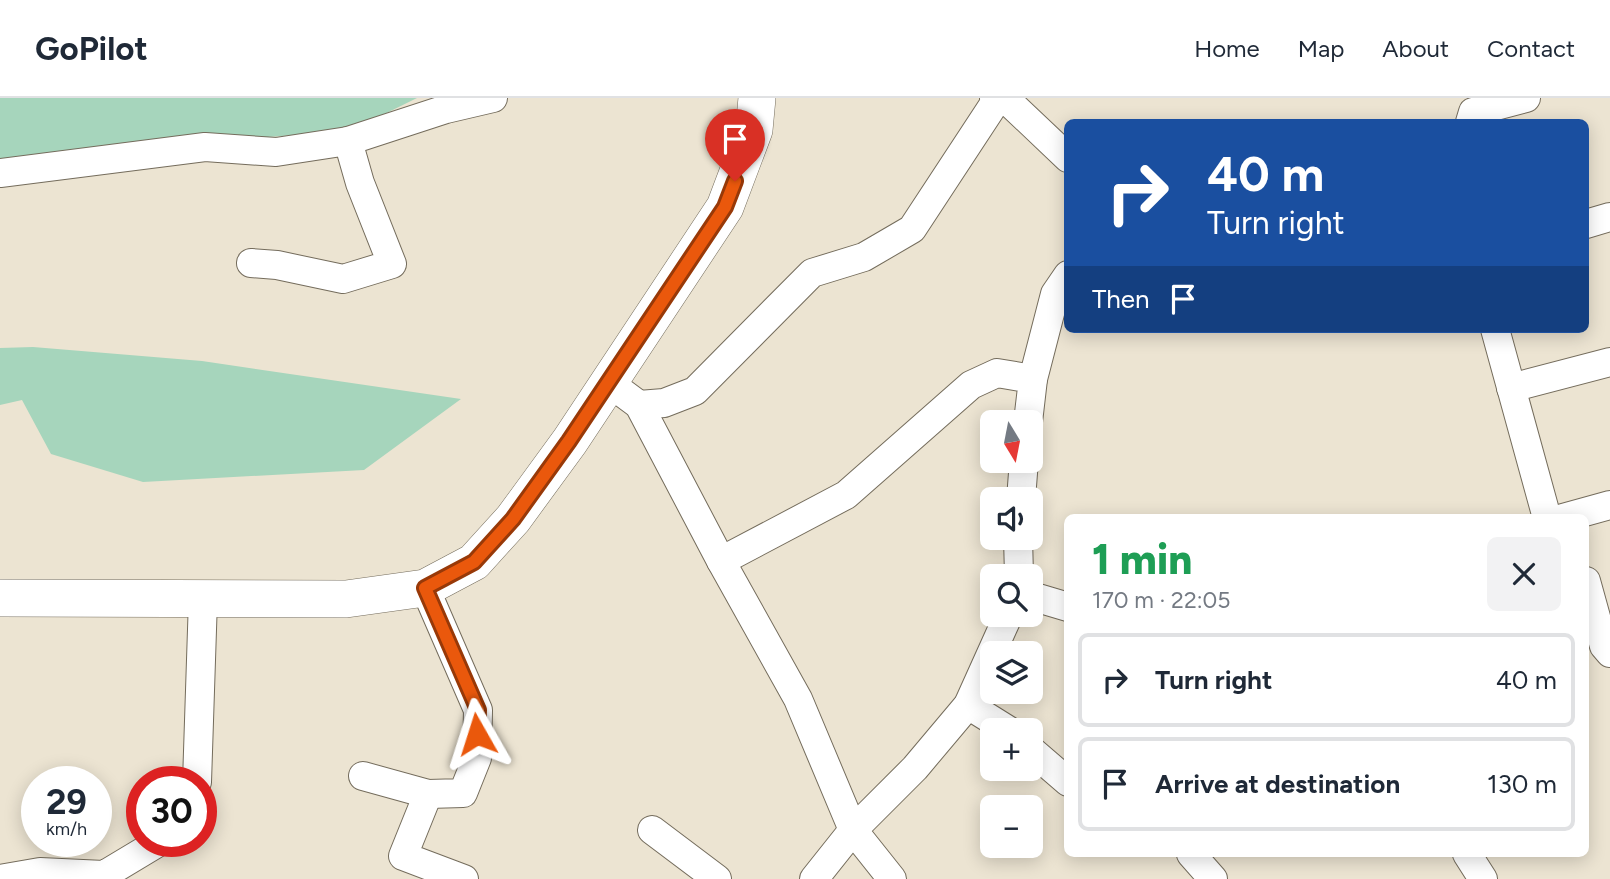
<!DOCTYPE html>
<meta charset="utf-8">
<style>
:root{--surface:#fff;--page:#f2f2f3;--text:#1f2937;--muted:#747a83;--line:#e0e1e3}
body{margin:0;font-family:Figtree,sans-serif;background:var(--page);color:var(--text);height:100vh;display:flex;flex-direction:column;font-size:26px;white-space:nowrap}
*{box-sizing:border-box;margin:0}
p{font-size:23px;color:var(--muted)}
.icon{flex:none;width:38px;height:38px;fill:none;stroke:currentColor;stroke-width:2;stroke-linecap:round;stroke-linejoin:round}
.map{position:relative;flex:1;overflow:hidden}
.panel{position:absolute;left:1064px;top:416px;width:525px;height:343px;display:flex;flex-direction:column;background:var(--surface);border-radius:10px;box-shadow:0 4px 18px #0003}
.panel>*{flex:none}
.hud{position:absolute;left:1064px;top:21px;width:525px;height:214px;border-radius:10px;box-shadow:0 4px 18px #0003;background:#1a4fa0;color:#fff;overflow:hidden}
.needle{width:46px;rotate:170deg}
.fabs{position:absolute;left:980px;top:312px;display:grid;gap:14px}
.fabs a{display:grid;place-items:center;width:63px;height:63px;border-radius:10px;background:var(--surface);box-shadow:0 4px 18px #0003;font-size:35px}
.speed{position:absolute;left:21px;top:668px;display:flex;gap:14px;font-size:35px;font-weight:700;text-align:center}
.speed>*{display:grid;place-content:center;width:91px;height:91px;border-radius:50%;background:var(--surface);box-shadow:0 4px 18px #0003;line-height:1}
.speed small{font-size:18px;font-weight:400}
.speed .limit{border:10px solid #d22;background:#fff;color:#111}
.pin{position:absolute;display:grid;place-items:center;width:60px;height:60px;color:#fff;margin:-72px -30px;border-radius:50% 50% 50% 0;rotate:-45deg;box-shadow:0 0 7px #0007}
.pin .icon{rotate:45deg}
.me{position:absolute;width:77px;margin:-38px;rotate:354deg;stroke-linejoin:round;filter:drop-shadow(0 0 5px #0008)}
.turn{display:flex;align-items:center;gap:24px;height:147px;padding:0 28px;font-size:32px}
.turn .icon{width:91px;height:91px;stroke-width:2.5}
.turn b{display:block;font-size:49px;line-height:60px}
.then{display:flex;align-items:center;height:66px;padding:0 28px;background:#0003;gap:14px;font-size:26px}
.round{display:grid;place-items:center;flex:none;width:74px;height:74px;border-radius:10px;background:var(--page)}
.head{display:flex;align-items:center;justify-content:space-between;height:119px;padding:0 28px}
h1{font-size:42px;font-weight:800;line-height:52px;color:#1e9e55}
ul{padding:0;list-style:none}
li{display:flex;align-items:center;gap:21px;height:94px;margin:0 14px 10px;padding:0 14px;border:4px solid var(--line);border-radius:10px}
li div{flex:1}
li b{display:block;font-size:26px}
li em{font-style:normal}
header{display:flex;align-items:center;gap:42px;box-sizing:border-box;height:98px;padding:0 35px;background:var(--surface);border-bottom:2px solid var(--line)}
header strong{font-size:33px}
nav{display:flex;gap:38px;margin-inline-start:auto;font-size:24px}
.map>svg:first-child{display:block}
.green{fill:#a6d5bc}
.lines{fill:none;stroke-linecap:round;stroke-linejoin:round}
.minor-casing{stroke:#746c5c;stroke-width:30}
.tertiary-casing{stroke:#746c5c;stroke-width:38}
.minor{stroke:#fff;stroke-width:28}
.tertiary{stroke:#fff;stroke-width:37}
.route-casing{stroke:#983908;stroke-width:18}
.route{stroke:#ea580c;stroke-width:12}
</style>
<header>
<strong>GoPilot</strong>
<nav><a>Home</a><a>Map</a><a>About</a><a>Contact</a></nav>
</header>
<div class="map">
<svg width="1610" height="781" viewBox="0 0 1610 781">
<rect width="100%" height="100%" fill="#ece4d2"/>
<g class="green">
<polygon points="0,0 417,0 350,33 145,48 0,63"/>
<polygon points="33,249 202,263 461,301 364,372 143,384 51,356 22,302 0,307 0,250"/>
</g>
<g class="lines">
<g class="minor-casing">
<g id="minor">
<polyline points="994,0 1010,5 1068,60"/>
<polyline points="1470,24 1473,14 1526,0"/>
<polyline points="0,75 205,49 276,54 348,43 446,11 493,0"/>
<polyline points="1586,126 1610,119"/>
<polyline points="251,165 277,167 343,181 392,166 360,85 348,43"/>
<polyline points="1495,231 1547,420"/>
<polyline points="608,284 639,307 721,463 798,601 853,732 892,781"/>
<polyline points="1511,290 1610,264"/>
<polyline points="639,307 664,305 695,293 812,175 864,159 912,131 998,0"/>
<polyline points="1028,324 1033,281 1055,196 1068,177"/>
<polyline points="1021,401 1024,362"/>
<polyline points="1563,420 1610,407"/>
<polyline points="1018,439 1019,478"/>
<polyline points="721,463 846,397 971,287 997,275 1033,281"/>
<polyline points="1586,483 1604,548 1610,555"/>
<polyline points="1031,498 1068,509"/>
<polyline points="968,607 1008,632"/>
<polyline points="1031,652 1068,684"/>
<polyline points="363,678 428,696 463,695 477,660 478,612 425,490"/>
<polyline points="197,684 203,501"/>
<polyline points="428,696 403,758 464,781"/>
<polyline points="652,732 717,781"/>
<polyline points="1191,756 1213,781"/>
<polyline points="1467,756 1483,781"/>
<polyline points="0,781 40,774 104,777 159,744"/>
<polyline points="814,781 853,732 915,670 968,607 1009,516"/>
</g>
</g>
<g class="tertiary-casing">
<polyline id="tertiary" points="0,500 346,501 425,490 474,464 513,421 570,343 725,109 754,32 757,0"/>
</g>
<use href="#minor" class="minor"/>
<use href="#tertiary" class="tertiary"/>
</g>
<g class="lines">
<g class="route-casing">
<polyline id="route" points="477,636 478,612 425,490 474,464 513,421 569,343 725,109 735,83"/>
</g>
<use href="#route" class="route"/>
</g>
</svg>
<div class="fabs">
<a><svg class="needle" viewBox="-14 -14 28 28"><path d="M0-13l5 13h-10z" fill="#e53935"/><path d="M0 13l5-13h-10z" fill="#747a83"/></svg></a>
<a><svg class="icon" aria-label="sound" viewBox="0 0 24 24"><path d="M4 9h4l5-4v14l-5-4H4zM17 9q2 3 0 6"/></svg></a>
<a><svg class="icon" aria-label="search" viewBox="0 0 24 24"><circle cx="10" cy="10" r="6"/><path d="M15 15l6 6"/></svg></a>
<a><svg class="icon" aria-label="layers" viewBox="0 0 24 24"><path d="M12 4l9 5-9 5-9-5zM3 14l9 5 9-5"/></svg></a>
<a>+</a>
<a>−</a>
</div>
<div class="speed"><div>29<small>km/h</small></div><div class="limit">30</div></div>
<div class="pin" style="left:735px;top:83px;background:#d93025"><svg class="icon" aria-label="arrive" viewBox="0 0 24 24"><path d="M6 21V4h12l-3 4 3 4H6"/></svg></div>
<svg class="me" style="left:477px;top:636px" viewBox="-20 -20 40 40"><path d="M0-17L14 15 0 8-14 15z" fill="#ea580c" stroke="#fff" stroke-width="4"/></svg>
<div class="hud">
<div class="turn"><svg class="icon" aria-label="right" viewBox="0 0 24 24"><path d="M7 20v-9h11M14 6l5 5-5 5"/></svg><div><b>40 m</b>Turn right</div></div>
<div class="then">Then<svg class="icon" aria-label="arrive" viewBox="0 0 24 24"><path d="M6 21V4h12l-3 4 3 4H6"/></svg></div>
</div>
<section class="panel">
<div class="head"><div><h1>1 min</h1><p>170 m · 22:05</p></div><a class="round"><svg class="icon" aria-label="close" viewBox="0 0 24 24"><path d="M6 6l12 12M18 6L6 18"/></svg></a></div>
<ul>
<li><svg class="icon" aria-label="right" viewBox="0 0 24 24"><path d="M7 20v-9h11M14 6l5 5-5 5"/></svg><div><b>Turn right</b></div><em>40 m</em></li>
<li><svg class="icon" aria-label="arrive" viewBox="0 0 24 24"><path d="M6 21V4h12l-3 4 3 4H6"/></svg><div><b>Arrive at destination</b></div><em>130 m</em></li>
</ul>
</section>
</div>
